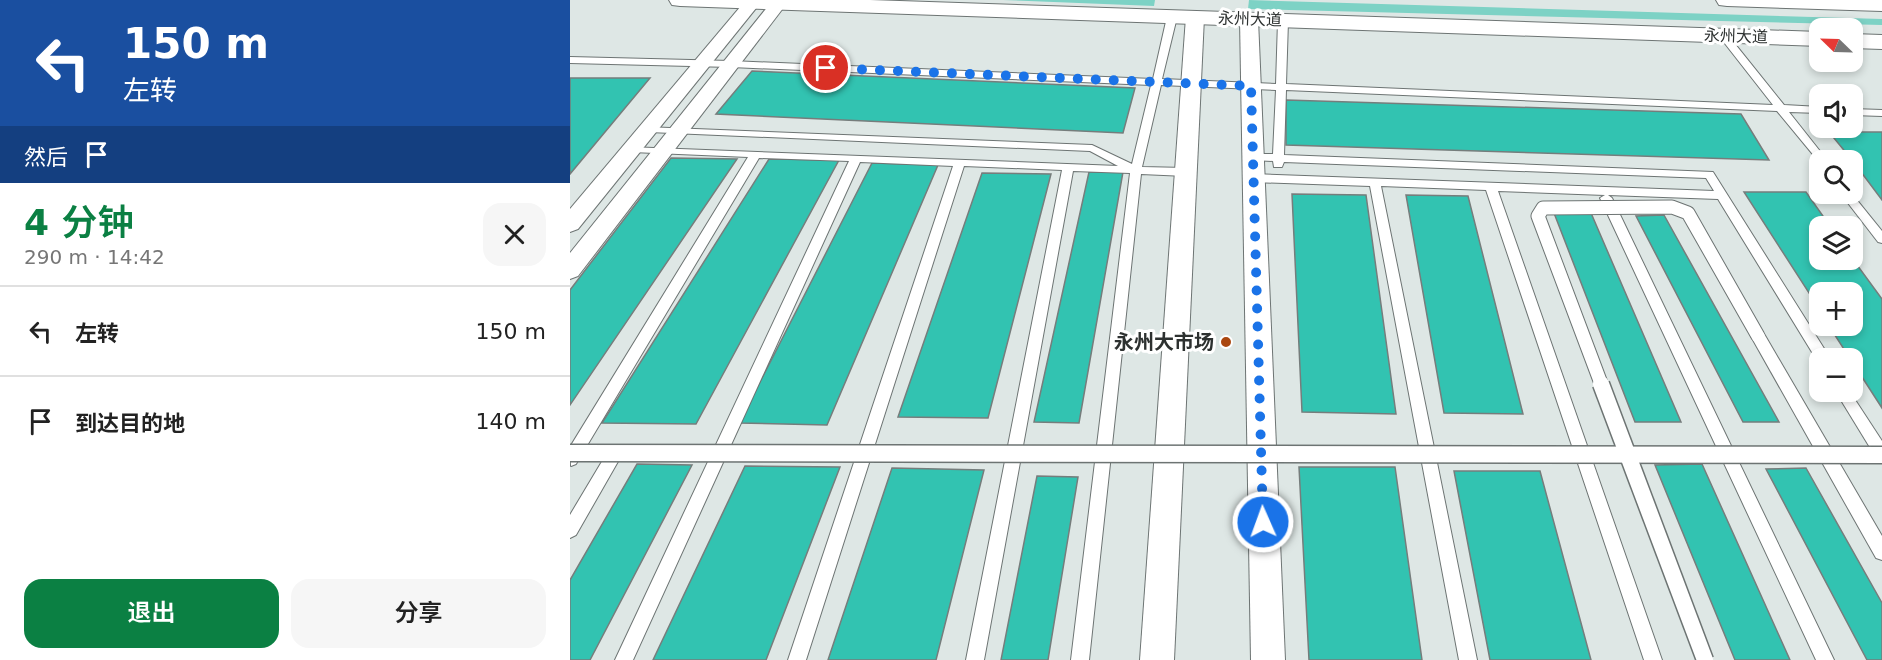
<!DOCTYPE html>
<html lang="zh">
<meta charset="utf-8">
<style>
:root{--surface:#fff;--page:#f6f6f6;--text:#222;--muted:#767676;--line:#e0e0e0;--accent:#0b8043}
body{margin:0;font-family:"DejaVu Sans","Noto Sans SC",sans-serif;background:var(--page);color:var(--text);height:100vh;display:flex;flex-direction:column;font-size:22px;white-space:nowrap}
*{box-sizing:border-box;margin:0}
p{font-size:20px;color:var(--muted)}
.icon{flex:none;width:33px;height:33px;fill:none;stroke:currentColor;stroke-width:2;stroke-linecap:round;stroke-linejoin:round}
.map{position:relative;flex:1;overflow:hidden}
.side{display:flex;flex-direction:column;background:var(--surface);width:570px}
.side>*{flex:none}
.guide{background:#1a4fa0;color:#fff;overflow:hidden}
.needle{width:39px;rotate:293deg}
.controls{position:absolute;left:1239px;top:18px;display:grid;gap:12px}
.controls a{display:grid;place-items:center;width:54px;height:54px;border-radius:12px;background:var(--surface);box-shadow:0 3px 9px #0003;font-size:30px}
.pin{position:absolute;display:grid;place-items:center;width:51px;height:51px;color:#fff;margin:-26px;border:3px solid #fff;border-radius:50%;box-shadow:0 2px 6px #0007}
.me{position:absolute;width:66px;margin:-33px;rotate:358deg;stroke-linejoin:round;filter:drop-shadow(0 0 4px #0008)}
.turn{display:flex;align-items:center;gap:21px;height:126px;padding:0 24px;font-size:27px}
.turn .icon{width:78px;height:78px;stroke-width:2.5}
.turn b{display:block;font-size:42px;line-height:51px}
.then{display:flex;align-items:center;height:57px;padding:0 24px;background:#0003;gap:12px;font-size:22px}
.round{display:grid;place-items:center;flex:none;width:63px;height:63px;border-radius:18px;background:var(--page)}
.summary{display:flex;align-items:center;justify-content:space-between;height:102px;padding:0 24px}
h1{font-size:36px;font-weight:600;line-height:45px;color:var(--accent)}
.primary-button{display:flex;gap:12px;margin-top:auto;padding:12px 24px}
.primary-button a{flex:1;height:69px;border-radius:18px;background:var(--accent);color:#fff;font-size:24px;font-weight:600;line-height:69px;text-align:center}
.primary-button a+a{background:var(--page);color:var(--text)}
ul{padding:0;list-style:none}
li{display:flex;align-items:center;gap:18px;height:90px;padding:0 24px;border-top:2px solid var(--line)}
li div{flex:1}
li b{display:block;font-size:22px}
li em{font-style:normal}
main{display:flex;flex:1;min-height:0}
.map>svg:first-child{display:block}
.green{fill:#7dd2c5}
.building{fill:#32c3b1;stroke:#767d7c;stroke-width:1.5}
.lines{fill:none;stroke-linecap:round;stroke-linejoin:round}
.service-casing{stroke:#6d7473;stroke-width:2}
.minor-casing{stroke:#6d7473;stroke-width:2}
.primary-casing{stroke:#6d7473;stroke-width:2}
.service{fill:#fff;fill-rule:evenodd}
.minor{fill:#fff;fill-rule:evenodd}
.primary{fill:#fff;fill-rule:evenodd}
.service-bridge-far1-casing{stroke:#6d7473;stroke-width:15;stroke-linecap:butt}
.service-bridge-casing{stroke:#6d7473;stroke-width:19;stroke-linecap:butt}
.service-bridge-far1{stroke:#fff;stroke-width:13}
.service-bridge{stroke:#fff;stroke-width:16}
.route{stroke:#1a73e8;stroke-width:10;stroke-dasharray:0 18}
.poi-dot{fill:#aa470f;stroke:#fff;stroke-width:2}
.labels{text-anchor:middle;dominant-baseline:central;stroke-width:6;stroke-linejoin:round;paint-order:stroke}
.far-street-label{font-size:16px;fill:#2d3130;stroke:#fff}
.poi-label{font-size:20px;font-weight:bold;fill:#2d3130;stroke:#fff;text-anchor:end}
</style>
<main>
<section class="side">
<div class="guide">
<div class="turn"><svg class="icon" aria-label="left" viewBox="0 0 24 24"><path d="M17 20v-9H6M10 6l-5 5 5 5"/></svg><div><b>150 m</b>左转</div></div>
<div class="then">然后<svg class="icon" aria-label="arrive" viewBox="0 0 24 24"><path d="M6 21V4h12l-3 4 3 4H6"/></svg></div>
</div>
<div class="summary"><div><h1>4 分钟</h1><p>290 m · 14:42</p></div><a class="round"><svg class="icon" aria-label="close" viewBox="0 0 24 24"><path d="M6 6l12 12M18 6L6 18"/></svg></a></div>
<ul>
<li><svg class="icon" aria-label="left" viewBox="0 0 24 24"><path d="M17 20v-9H6M10 6l-5 5 5 5"/></svg><div><b>左转</b></div><em>150 m</em></li>
<li><svg class="icon" aria-label="arrive" viewBox="0 0 24 24"><path d="M6 21V4h12l-3 4 3 4H6"/></svg><div><b>到达目的地</b></div><em>140 m</em></li>
</ul>
<div class="primary-button"><a>退出</a><a>分享</a></div>
</section>
<div class="map">
<svg width="1312" height="660" viewBox="0 0 1312 660">
<rect width="100%" height="100%" fill="#dee7e5"/>
<g class="green">
<polygon points="433,0 585,0 584,6"/>
<polygon points="679,0 1312,19 1312,25 678,9"/>
</g>
<g class="building">
<polygon points="182,71 565,88 553,133 146,114"/>
<polygon points="0,78 80,78 0,174"/>
<polygon points="716,100 1171,114 1199,160 716,145"/>
<polygon points="1259,132 1312,132 1312,200 1282,160"/>
<polygon points="101,158 167,159 0,405 0,290"/>
<polygon points="199,159 269,160 126,424 32,423"/>
<polygon points="302,163 368,165 257,425 169,423"/>
<polygon points="519,172 553,172 509,423 464,422"/>
<polygon points="412,173 481,174 418,418 328,417"/>
<polygon points="1174,192 1236,192 1260,226 1250,226 1250,260 1282,258 1312,299 1312,408 1259,326 1282,326 1282,292 1250,292 1250,310"/>
<polygon points="722,194 796,195 826,414 732,412"/>
<polygon points="836,195 898,196 953,414 874,413"/>
<polygon points="984,213 1021,213 1111,422 1065,422"/>
<polygon points="1094,215 1209,422 1173,422 1066,216"/>
<polygon points="67,464 122,465 20,660 0,660 0,580"/>
<polygon points="1132,464 1220,660 1165,660 1085,465"/>
<polygon points="175,466 270,467 196,660 83,660"/>
<polygon points="729,467 825,467 852,660 739,660"/>
<polygon points="322,468 414,470 366,660 258,660"/>
<polygon points="1236,468 1312,603 1312,660 1297,660 1196,469"/>
<polygon points="884,471 970,471 1021,660 920,660"/>
<polygon points="467,476 508,477 478,660 431,660"/>
</g>
<g class="lines">
<g class="service-casing">
<g id="service">
<polygon points="602,14 607,17 592,79 706,84 708,21 713,18 718,21 716,84 1203,105 1149,36 1154,33 1157,34 1214,105 1250,107 1250,113 1219,112 1257,160 1250,160 1250,163 1207,111 716,90 714,155 1143,172 1260,358 1250,358 1248,362 1148,199 1038,195 1042,198 1264,660 1246,660 1030,198 1035,195 928,191 1092,660 1074,660 916,190 811,186 907,660 889,660 800,186 682,182 676,178 682,174 1144,191 1136,178 714,162 712,167 704,167 703,161 682,160 676,157 682,154 703,154 706,90 591,85 572,167 616,168 622,172 616,176 571,174 519,660 501,660 560,173 503,171 414,660 396,660 492,170 394,166 236,660 218,660 383,166 290,162 63,660 45,660 279,161 189,158 6,464 1,466 0,447 178,157 62,152 58,151 58,147 548,166 520,151 79,132 74,129 75,127 522,145 562,164 581,85 161,67 0,63 0,57 161,61 583,79 597,17"/>
<polygon points="1282,109 1312,110 1312,116 1282,115"/>
<polygon points="1271,194 1282,194 1312,231 1312,243 1308,242"/>
<polygon points="1188,331 1193,332 1312,536 1312,560 1306,558 1183,340 1181,336 1183,332"/>
<polygon points="1266,392 1280,392 1312,441 1312,461 1307,459"/>
<polygon points="45,446 50,448 53,453 50,458 6,535 0,538 0,515 40,448"/>
</g>
</g>
<g class="minor-casing">
<g id="minor">
<polygon points="176,0 191,2 8,229 0,232 0,209"/>
<polygon points="203,0 215,0 217,3 8,276 0,279 0,253"/>
<polygon points="625,12 634,17 604,660 570,660 616,17"/>
<polygon points="679,14 688,19 715,660 681,660 670,19"/>
</g>
</g>
<g class="primary-casing">
<g id="primary">
<polygon points="99,0 300,0 1250,32 1250,46 110,6 102,5"/>
<polygon points="1146,0 1312,0 1312,11 1157,6 1149,5"/>
<polygon points="1282,34 1312,35 1312,49 1282,48"/>
</g>
</g>
<use href="#service" class="service"/>
<use href="#minor" class="minor"/>
<use href="#primary" class="primary"/>
<g class="service-bridge-far1-casing">
<polyline id="service-bridge-far1" points="1032,386 968,216 973,208 1102,207 1118,213 1188,336"/>
</g>
<g class="service-bridge-casing">
<g id="service-bridge">
<polyline points="1031,384 1135,660"/>
<polyline points="0,453 1312,455"/>
</g>
</g>
<use href="#service-bridge-far1" class="service-bridge-far1"/>
<use href="#service-bridge" class="service-bridge"/>
</g>
<g class="lines">
<polyline class="route" points="256,68 681,86 693,522"/>
</g>
<circle class="poi-dot" cx="656" cy="342" r="6"/>
<g class="labels">
<g class="far-street-label">
<text transform="translate(680 19) rotate(2)">永州大道</text>
<text transform="translate(1166 36) rotate(2)">永州大道</text>
</g>
<g class="poi-label">
<text x="644" y="342">永州大市场</text>
</g>
</g>
</svg>
<div class="controls">
<a><svg class="needle" viewBox="-14 -14 28 28"><path d="M0-13l5 13h-10z" fill="#e53935"/><path d="M0 13l5-13h-10z" fill="#767676"/></svg></a>
<a><svg class="icon" aria-label="sound" viewBox="0 0 24 24"><path d="M4 9h4l5-4v14l-5-4H4zM17 9q2 3 0 6"/></svg></a>
<a><svg class="icon" aria-label="search" viewBox="0 0 24 24"><circle cx="10" cy="10" r="6"/><path d="M15 15l6 6"/></svg></a>
<a><svg class="icon" aria-label="layers" viewBox="0 0 24 24"><path d="M12 4l9 5-9 5-9-5zM3 14l9 5 9-5"/></svg></a>
<a>+</a>
<a>−</a>
</div>
<div class="pin" style="left:256px;top:68px;background:#d93025"><svg class="icon" aria-label="arrive" viewBox="0 0 24 24"><path d="M6 21V4h12l-3 4 3 4H6"/></svg></div>
<svg class="me" style="left:693px;top:522px" viewBox="-20 -20 40 40"><circle r="17" fill="#1a73e8" stroke="#fff" stroke-width="3"/><path d="M0-11L8 9 0 5-8 9z" fill="#fff"/></svg>
</div>
</main>
